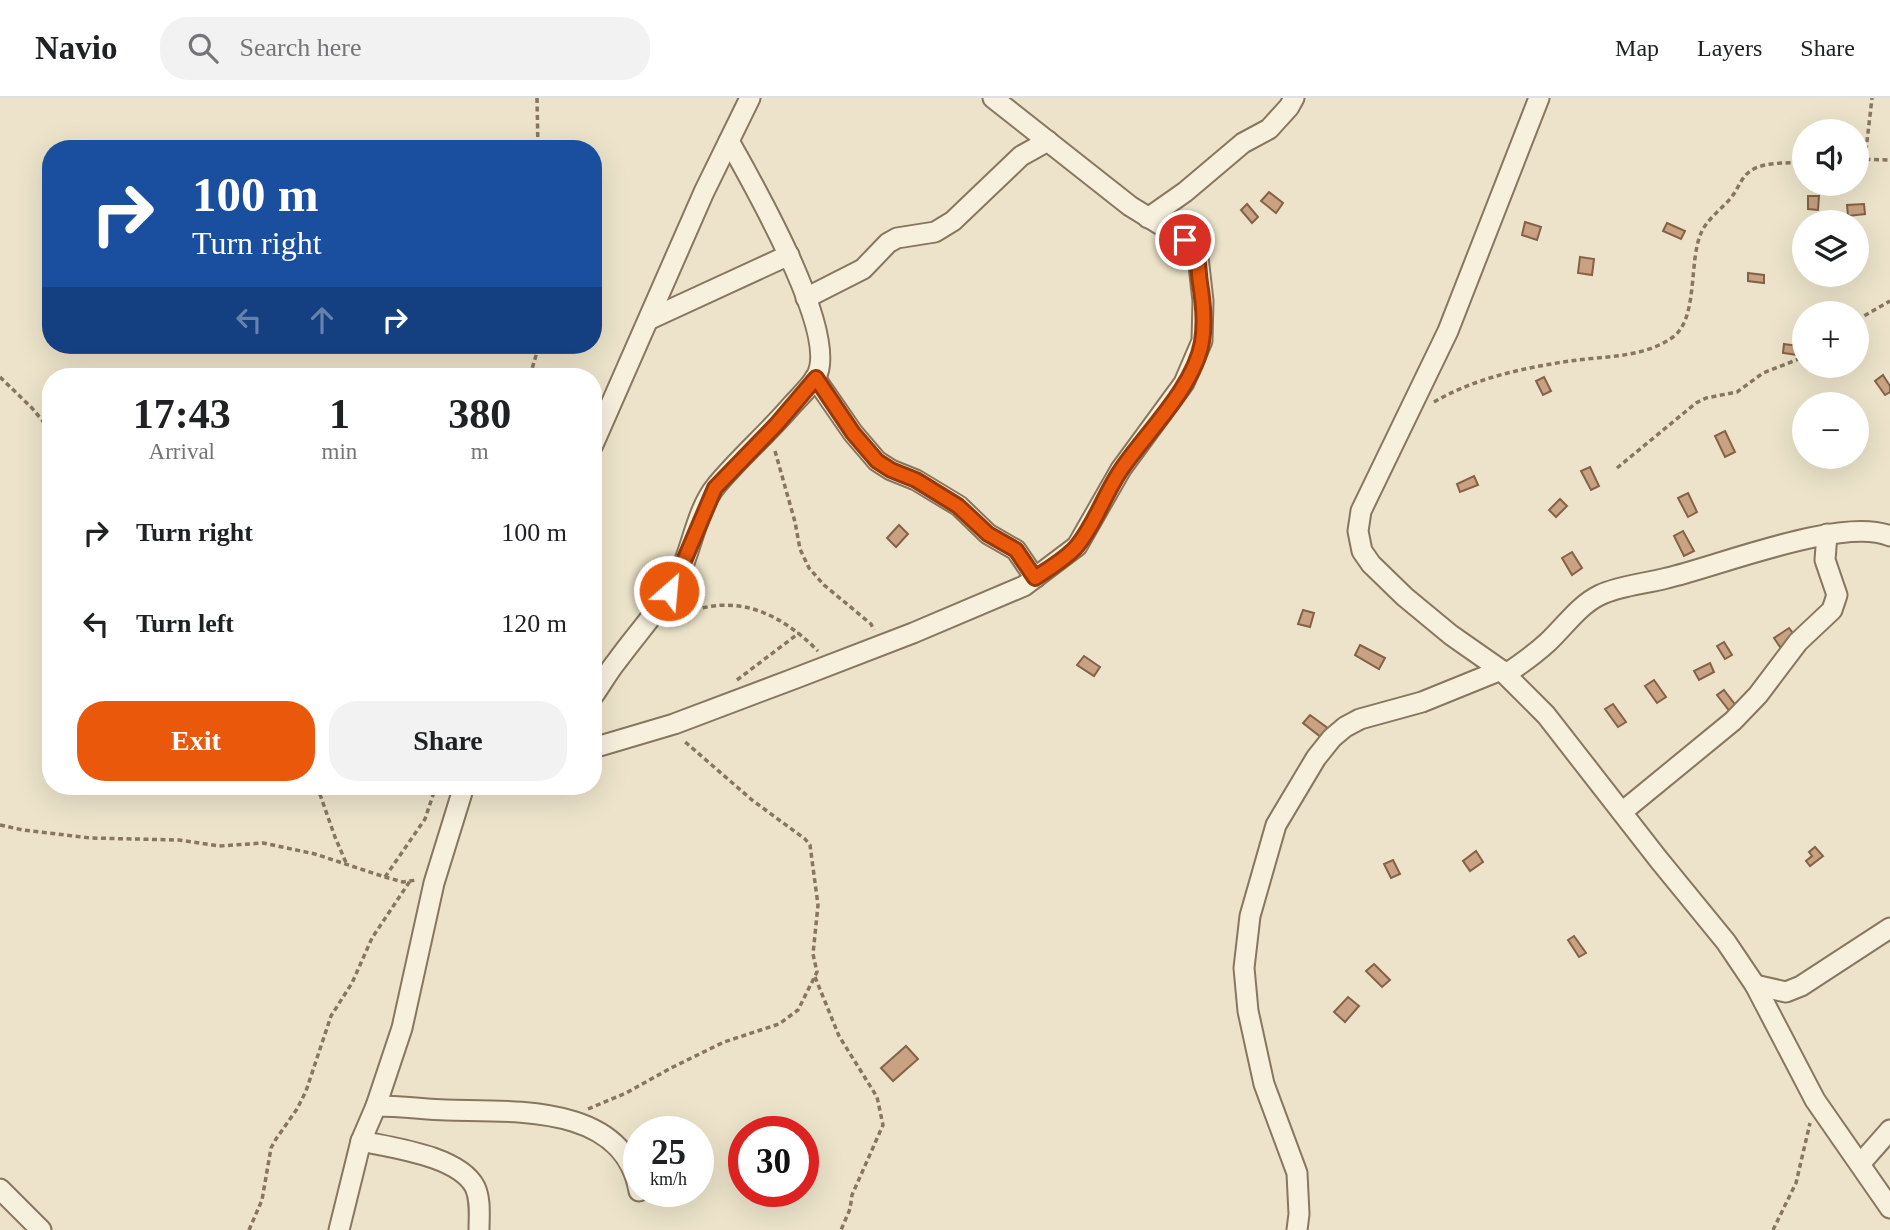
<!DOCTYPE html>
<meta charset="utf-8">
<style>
:root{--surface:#fff;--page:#f2f2f2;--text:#202124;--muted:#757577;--line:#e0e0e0;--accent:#ea580c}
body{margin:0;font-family:Georgia,serif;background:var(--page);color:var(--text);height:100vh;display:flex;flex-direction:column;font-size:26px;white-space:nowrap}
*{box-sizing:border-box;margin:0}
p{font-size:23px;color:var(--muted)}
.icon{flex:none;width:38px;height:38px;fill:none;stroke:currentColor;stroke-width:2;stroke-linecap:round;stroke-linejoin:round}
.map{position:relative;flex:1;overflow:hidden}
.panel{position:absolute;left:42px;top:270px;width:560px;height:427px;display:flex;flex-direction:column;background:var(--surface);border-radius:28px;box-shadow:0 7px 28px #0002}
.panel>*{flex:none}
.guide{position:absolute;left:42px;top:42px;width:560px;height:214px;border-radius:28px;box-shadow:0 7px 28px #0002;background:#1a4fa0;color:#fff;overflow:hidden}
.controls{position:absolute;left:1792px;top:21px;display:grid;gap:14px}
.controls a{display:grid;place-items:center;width:77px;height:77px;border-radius:50%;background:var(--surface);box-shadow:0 7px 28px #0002;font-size:35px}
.speed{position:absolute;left:623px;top:1018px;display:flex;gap:14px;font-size:35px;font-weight:700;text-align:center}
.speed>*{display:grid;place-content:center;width:91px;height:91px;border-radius:50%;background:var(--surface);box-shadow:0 7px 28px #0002;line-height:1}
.speed small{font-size:18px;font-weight:400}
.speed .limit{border:10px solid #d22;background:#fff;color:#111}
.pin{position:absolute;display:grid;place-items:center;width:60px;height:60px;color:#fff;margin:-30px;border:4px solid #fff;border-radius:50%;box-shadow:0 2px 7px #0007}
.me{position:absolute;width:77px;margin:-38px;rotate:27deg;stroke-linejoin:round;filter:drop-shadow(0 0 5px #0008)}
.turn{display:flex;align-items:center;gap:24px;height:147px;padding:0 35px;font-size:32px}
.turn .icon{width:91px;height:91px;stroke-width:2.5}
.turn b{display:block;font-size:49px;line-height:60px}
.lanes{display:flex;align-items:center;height:66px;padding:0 35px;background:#0003;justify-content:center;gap:35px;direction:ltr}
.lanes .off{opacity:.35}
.eta{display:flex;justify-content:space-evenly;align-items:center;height:119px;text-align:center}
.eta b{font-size:42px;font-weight:700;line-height:49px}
.primary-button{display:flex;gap:14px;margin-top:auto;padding:14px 35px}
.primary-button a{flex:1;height:80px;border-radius:28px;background:var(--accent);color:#fff;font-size:28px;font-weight:700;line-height:80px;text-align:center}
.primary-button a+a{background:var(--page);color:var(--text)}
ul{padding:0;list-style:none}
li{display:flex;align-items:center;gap:21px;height:91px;padding:0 35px}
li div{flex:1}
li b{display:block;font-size:26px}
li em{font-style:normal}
header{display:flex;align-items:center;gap:42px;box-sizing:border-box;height:98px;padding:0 35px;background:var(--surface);border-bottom:2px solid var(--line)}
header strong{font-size:33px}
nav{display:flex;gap:38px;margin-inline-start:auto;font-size:24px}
.search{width:490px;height:63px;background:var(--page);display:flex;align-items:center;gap:18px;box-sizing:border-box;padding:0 24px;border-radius:28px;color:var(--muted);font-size:26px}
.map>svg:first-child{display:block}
.building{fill:#c8a282;stroke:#856246;stroke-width:2}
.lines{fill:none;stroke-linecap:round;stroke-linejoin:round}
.minor-casing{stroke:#88765f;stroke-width:23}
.path{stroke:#88765f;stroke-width:3.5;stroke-dasharray:5 3.5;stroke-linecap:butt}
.minor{stroke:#f7f0dd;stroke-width:19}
.route-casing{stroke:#983908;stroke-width:18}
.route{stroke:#ea580c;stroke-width:12}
</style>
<header>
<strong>Navio</strong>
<div class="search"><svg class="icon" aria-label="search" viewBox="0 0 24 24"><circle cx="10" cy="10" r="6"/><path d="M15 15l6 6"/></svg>Search here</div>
<nav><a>Map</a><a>Layers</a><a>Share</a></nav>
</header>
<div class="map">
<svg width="1890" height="1132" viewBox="0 0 1890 1132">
<rect width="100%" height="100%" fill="#ece3ca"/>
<g class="building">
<polygon points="1269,94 1283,105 1276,115 1261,103"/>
<polygon points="1808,98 1819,98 1818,112 1808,111"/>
<polygon points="1247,106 1258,119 1252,125 1241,112"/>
<polygon points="1864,106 1865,116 1848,118 1847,107"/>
<polygon points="1525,124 1541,129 1537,142 1522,137"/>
<polygon points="1667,125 1685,133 1681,141 1663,133"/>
<polygon points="1580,159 1594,161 1592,177 1578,175"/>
<polygon points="1748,175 1764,177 1764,185 1748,183"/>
<polygon points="1784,246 1799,248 1798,257 1783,255"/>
<polygon points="1883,277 1890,288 1890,294 1885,297 1875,283"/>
<polygon points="1544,279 1551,293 1543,297 1536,283"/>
<polygon points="1725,333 1735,354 1725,359 1715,338"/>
<polygon points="1590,369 1599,388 1591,392 1581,373"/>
<polygon points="1474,378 1478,387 1460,394 1457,386"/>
<polygon points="1688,395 1697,414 1688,419 1678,400"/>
<polygon points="1560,401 1567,408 1556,419 1549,412"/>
<polygon points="899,427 908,436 896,449 887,440"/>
<polygon points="1683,433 1694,453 1684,458 1674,438"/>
<polygon points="1572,454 1582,470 1572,477 1562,460"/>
<polygon points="1303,512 1314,515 1310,529 1298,526"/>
<polygon points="1789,530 1796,539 1780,549 1774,540"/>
<polygon points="1724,544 1732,557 1725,561 1717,548"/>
<polygon points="1360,547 1385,560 1379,571 1355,557"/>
<polygon points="1084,558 1100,569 1094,578 1077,567"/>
<polygon points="1710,565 1714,574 1699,582 1694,573"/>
<polygon points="1654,582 1666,599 1657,605 1645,588"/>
<polygon points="1724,592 1737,609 1731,615 1717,597"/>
<polygon points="1613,606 1626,624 1618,629 1605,611"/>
<polygon points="1310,617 1329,631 1322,640 1303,625"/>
<polygon points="1815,749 1823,758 1810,768 1806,763 1812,758 1809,754"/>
<polygon points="1476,753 1483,764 1470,773 1463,763"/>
<polygon points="1393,762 1400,776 1391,780 1384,766"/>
<polygon points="1574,838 1586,855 1579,859 1568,842"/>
<polygon points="1374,866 1390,882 1382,889 1366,873"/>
<polygon points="1348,899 1359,908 1345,924 1334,914"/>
<polygon points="906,948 918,961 893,983 881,970"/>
</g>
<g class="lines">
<g class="minor-casing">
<g id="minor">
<polyline points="1539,0 1448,233 1361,413 1358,433 1362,453 1371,466 1405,499 1451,537 1501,572 1546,617 1659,762 1726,844 1755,887 1815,1002 1890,1110"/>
<polyline points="1148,120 1185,94 1243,45 1269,31 1289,9 1294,0"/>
<polyline points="806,200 863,171 888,145 897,140 935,134 953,123 1021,58 1048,43"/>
<polyline points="650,221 789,157"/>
<polyline points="815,280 853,335 877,363 891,372 916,382 959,408 988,436 1016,452 1035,480"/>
<polyline points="593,347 704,94 750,0"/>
<path d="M1506 576C1521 566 1535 556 1548 544 1565 528 1579 507 1600 497 1621 487 1645 486 1667 480 1719 468 1843 418 1890 438"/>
<path d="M593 598C601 587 608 574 617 563 638 534 662 509 679 477 692 450 697 411 716 388 739 360 768 335 792 307 800 298 810 289 816 279 840 237 752 84 729 43"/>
<polyline points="593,650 674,626 796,580 913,535 1024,488 1077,448 1121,371 1184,285 1202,243 1203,203 1198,159 1195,151 1185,142 1130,108 993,0"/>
<polyline points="1622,714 1733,623 1758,597 1798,544 1832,512 1837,497 1825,462 1827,436"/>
<polyline points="1755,887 1786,894 1801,888 1890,830"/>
<path d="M376 1008C400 1008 423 1011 446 1012 513 1014 624 1005 639 1093"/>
<path d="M361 1043C393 1050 459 1058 475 1089 481 1102 479 1118 479 1132"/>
<polyline points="1860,1066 1890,1032"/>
<polyline points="0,1091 41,1132"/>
<polyline points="339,1132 361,1043 376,1008 402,930 434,785 464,688"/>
<polyline points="1297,1132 1299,1116 1297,1075 1264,986 1248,913 1244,870 1250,818 1276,727 1316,660 1332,640 1345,629 1360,621 1422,604 1501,572"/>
</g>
</g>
<g class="path">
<polyline points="537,0 538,51"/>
<polyline points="1857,61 1890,62"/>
<polyline points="1865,61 1872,0"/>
<polyline points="1857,222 1890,203"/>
<polyline points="530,278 539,247"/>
<polyline points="0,279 32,310 51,333"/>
<path d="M1434 304C1475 280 1523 270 1570 263 1604 258 1644 260 1673 239 1699 220 1688 161 1702 133 1708 121 1721 111 1730 101 1736 94 1739 86 1744 79 1757 62 1786 66 1804 64"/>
<polyline points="775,353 795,424 800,451 809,470 824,487 871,526 874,532"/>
<polyline points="1617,370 1696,305 1706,300 1737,294 1763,275 1804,259"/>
<path d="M671 522C728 492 775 510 818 553"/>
<polyline points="737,582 799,535"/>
<polyline points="317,688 335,739 347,767"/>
<polyline points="0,727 23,732 90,740 179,742 219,748 263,745 315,756 385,779 403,784 417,782"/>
<polyline points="385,779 425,721 436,688"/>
<polyline points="815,879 839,938 877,999 883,1027 852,1097 850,1111 841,1132"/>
<polyline points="588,1011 626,995 671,970 724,944 779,926 798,912 817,874 813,856 818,807 810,747 805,741 752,702 683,642"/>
<polyline points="249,1132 262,1102 271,1050 276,1041 297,1011 306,993 331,918 352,885 372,840 410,783"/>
<polyline points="1773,1132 1796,1085 1810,1025"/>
</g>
<use href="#minor" class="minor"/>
</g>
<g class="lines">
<g class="route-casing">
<path id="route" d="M669 493 678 477 715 390 776 327 816 280 853 335 877 363 891 372 916 382 958 408 988 436 1016 452 1035 480C1048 471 1066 461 1077 448 1096 425 1105 394 1123 369 1148 333 1194 289 1202 244 1205 225 1203 203 1200 185 1197 165 1201 157 1185 142"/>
</g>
<use href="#route" class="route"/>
</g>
</svg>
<div class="controls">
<a><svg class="icon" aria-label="sound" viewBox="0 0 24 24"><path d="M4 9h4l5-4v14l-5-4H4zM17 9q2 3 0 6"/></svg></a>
<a><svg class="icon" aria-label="layers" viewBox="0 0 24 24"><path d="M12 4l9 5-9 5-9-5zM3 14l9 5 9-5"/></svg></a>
<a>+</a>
<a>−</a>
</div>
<div class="speed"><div>25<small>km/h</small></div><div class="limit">30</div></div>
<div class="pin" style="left:1185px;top:142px;background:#d93025"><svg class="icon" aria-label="arrive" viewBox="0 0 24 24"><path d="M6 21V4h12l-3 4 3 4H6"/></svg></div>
<svg class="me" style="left:669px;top:493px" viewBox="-20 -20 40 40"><circle r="17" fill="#ea580c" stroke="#fff" stroke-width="3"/><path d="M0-11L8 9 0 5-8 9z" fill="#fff"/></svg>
<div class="guide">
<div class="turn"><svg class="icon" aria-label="right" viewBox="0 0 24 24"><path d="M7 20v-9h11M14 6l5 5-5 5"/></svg><div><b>100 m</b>Turn right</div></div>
<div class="lanes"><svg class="icon off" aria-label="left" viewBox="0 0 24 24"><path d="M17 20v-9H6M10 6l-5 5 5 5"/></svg><svg class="icon off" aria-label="ahead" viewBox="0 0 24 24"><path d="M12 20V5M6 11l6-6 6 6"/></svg><svg class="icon" aria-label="right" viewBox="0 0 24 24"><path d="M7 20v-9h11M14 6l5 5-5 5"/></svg></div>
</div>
<section class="panel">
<div class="eta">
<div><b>17:43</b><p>Arrival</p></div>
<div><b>1</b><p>min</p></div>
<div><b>380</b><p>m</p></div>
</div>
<ul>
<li><svg class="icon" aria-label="right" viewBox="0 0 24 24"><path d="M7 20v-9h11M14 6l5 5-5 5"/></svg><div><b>Turn right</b></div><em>100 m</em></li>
<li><svg class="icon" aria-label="left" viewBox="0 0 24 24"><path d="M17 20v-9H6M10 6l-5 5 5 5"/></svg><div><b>Turn left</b></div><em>120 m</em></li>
</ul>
<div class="primary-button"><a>Exit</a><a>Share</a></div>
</section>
</div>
